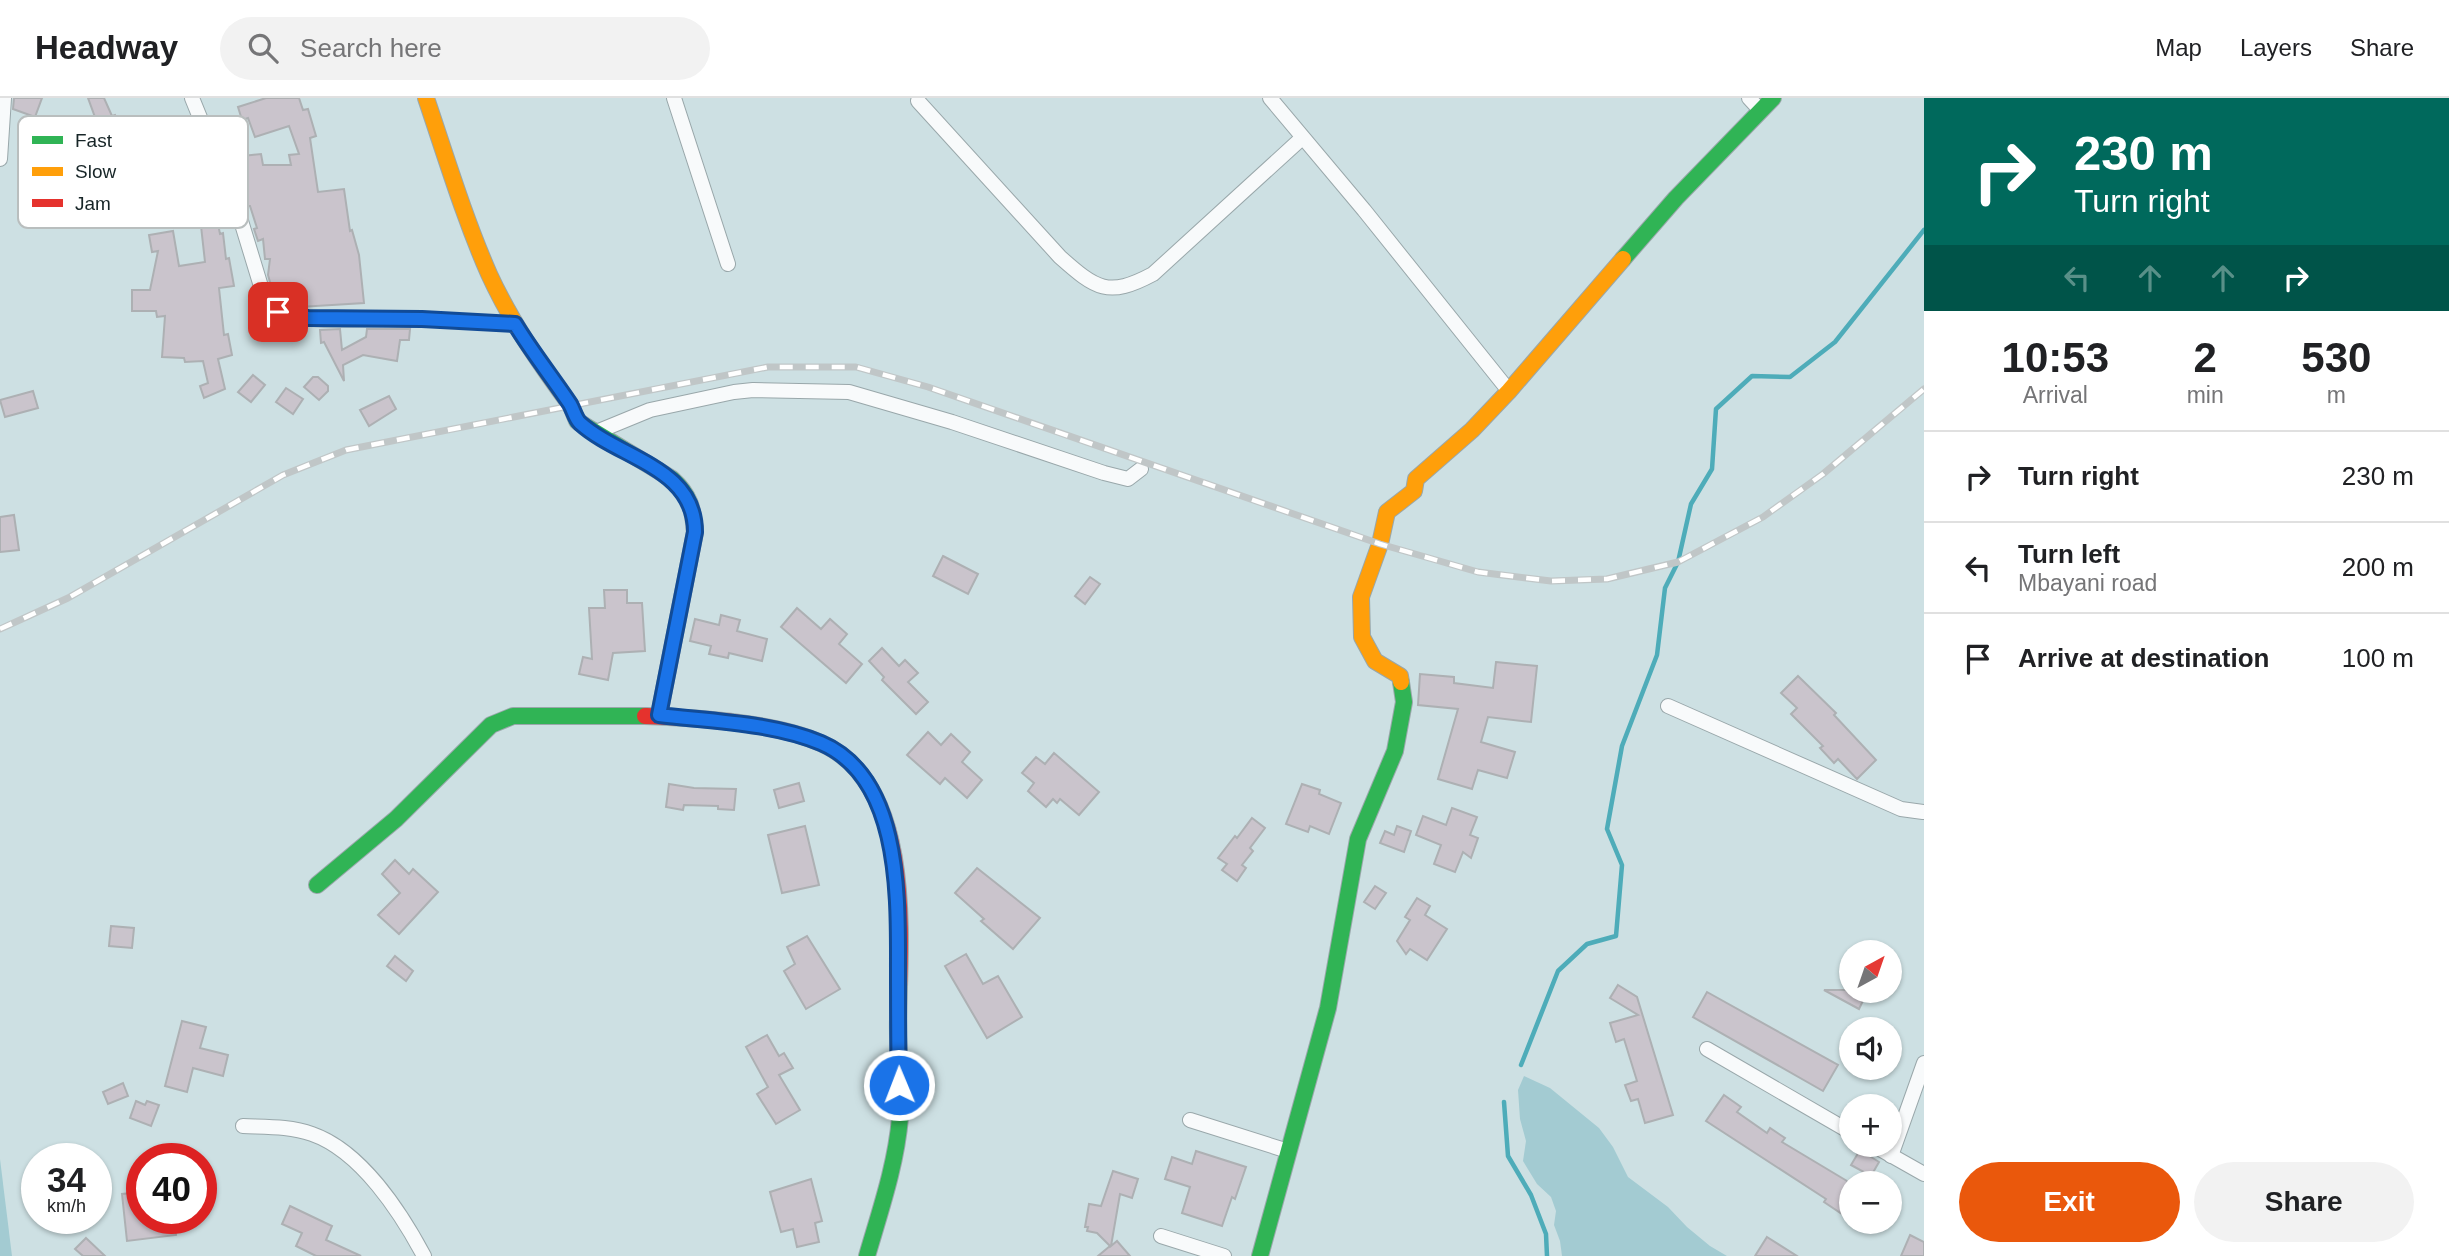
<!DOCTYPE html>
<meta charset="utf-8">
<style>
:root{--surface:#fff;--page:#f2f2f2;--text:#202124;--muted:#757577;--line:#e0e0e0;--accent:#ea580c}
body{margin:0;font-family:Arial,sans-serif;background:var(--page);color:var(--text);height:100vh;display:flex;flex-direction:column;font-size:26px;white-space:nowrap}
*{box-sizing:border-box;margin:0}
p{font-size:23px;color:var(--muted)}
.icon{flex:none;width:38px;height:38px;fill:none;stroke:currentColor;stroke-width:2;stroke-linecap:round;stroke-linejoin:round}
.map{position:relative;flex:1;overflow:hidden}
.drawer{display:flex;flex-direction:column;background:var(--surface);width:525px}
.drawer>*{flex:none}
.banner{background:#00695c;color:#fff;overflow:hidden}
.needle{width:46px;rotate:40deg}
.buttons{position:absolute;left:1839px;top:842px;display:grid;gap:14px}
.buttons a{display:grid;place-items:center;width:63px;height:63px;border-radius:50%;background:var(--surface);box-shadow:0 2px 5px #0004;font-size:35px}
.speed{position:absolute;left:21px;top:1045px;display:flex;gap:14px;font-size:35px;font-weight:700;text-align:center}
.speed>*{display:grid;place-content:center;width:91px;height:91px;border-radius:50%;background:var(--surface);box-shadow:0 2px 5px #0004;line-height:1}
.speed small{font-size:18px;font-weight:400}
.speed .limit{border:10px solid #d22;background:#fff;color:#111}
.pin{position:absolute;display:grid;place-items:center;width:60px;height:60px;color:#fff;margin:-30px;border-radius:14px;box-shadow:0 4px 10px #0006}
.me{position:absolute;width:77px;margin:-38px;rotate:359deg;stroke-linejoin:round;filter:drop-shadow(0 0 5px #0008)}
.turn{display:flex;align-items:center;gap:24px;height:147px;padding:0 35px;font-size:32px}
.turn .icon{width:91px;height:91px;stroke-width:2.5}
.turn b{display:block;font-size:49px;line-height:60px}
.lanes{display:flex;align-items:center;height:66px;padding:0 35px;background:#0003;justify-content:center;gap:35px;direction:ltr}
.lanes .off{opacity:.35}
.eta{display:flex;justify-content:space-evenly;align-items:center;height:119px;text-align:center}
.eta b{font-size:42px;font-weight:800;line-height:49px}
.cta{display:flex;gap:14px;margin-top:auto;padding:14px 35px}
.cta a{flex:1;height:80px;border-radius:42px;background:var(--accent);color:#fff;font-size:28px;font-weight:800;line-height:80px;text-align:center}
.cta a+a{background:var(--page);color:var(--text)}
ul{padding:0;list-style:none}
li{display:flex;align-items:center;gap:21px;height:91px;padding:0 35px;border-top:2px solid var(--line)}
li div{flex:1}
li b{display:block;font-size:26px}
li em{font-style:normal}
header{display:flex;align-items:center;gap:42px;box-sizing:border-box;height:98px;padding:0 35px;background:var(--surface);border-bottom:2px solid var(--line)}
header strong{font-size:33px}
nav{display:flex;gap:38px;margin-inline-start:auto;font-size:24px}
.search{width:490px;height:63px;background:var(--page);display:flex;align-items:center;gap:18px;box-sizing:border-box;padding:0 24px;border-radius:38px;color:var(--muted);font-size:26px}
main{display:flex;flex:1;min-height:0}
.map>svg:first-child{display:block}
.green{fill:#a3cbd2}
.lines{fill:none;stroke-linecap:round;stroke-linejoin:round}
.stream{stroke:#4eacb9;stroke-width:4.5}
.building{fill:#cac4cc;stroke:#adb0b3;stroke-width:2}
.street-casing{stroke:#99a7aa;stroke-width:16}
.fast-casing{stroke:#99a7aa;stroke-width:18}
.slow-casing{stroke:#99a7aa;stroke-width:18}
.jam-casing{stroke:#99a7aa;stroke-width:18}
.street{stroke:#f8fafb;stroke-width:14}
.fast{stroke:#30b455;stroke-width:16}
.slow{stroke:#ff9f0a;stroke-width:16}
.jam{stroke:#e5322d;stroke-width:16}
.rail-casing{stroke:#c0c6c7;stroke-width:7}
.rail{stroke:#fff;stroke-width:4.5;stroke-dasharray:13;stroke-linecap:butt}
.route-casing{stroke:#114b97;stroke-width:18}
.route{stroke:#1a73e8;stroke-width:12}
.key{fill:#fff;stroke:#b9bebe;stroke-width:2}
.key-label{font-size:19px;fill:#172527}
</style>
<header>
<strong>Headway</strong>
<div class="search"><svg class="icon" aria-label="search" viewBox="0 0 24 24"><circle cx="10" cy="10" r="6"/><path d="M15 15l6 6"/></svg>Search here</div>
<nav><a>Map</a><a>Layers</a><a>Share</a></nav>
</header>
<main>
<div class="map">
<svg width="1924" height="1158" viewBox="0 0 1924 1158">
<rect width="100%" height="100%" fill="#cde0e3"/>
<g class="green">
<polygon points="1524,978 1550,990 1599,1030 1613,1049 1628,1079 1668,1109 1687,1129 1710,1148 1727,1158 1562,1158 1560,1143 1554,1127 1556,1113 1551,1099 1537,1086 1523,1063 1526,1043 1520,1021 1518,992"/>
<polygon points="0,1061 12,1158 0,1158"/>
</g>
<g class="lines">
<g class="stream">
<polyline points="1521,967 1558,873 1587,846 1616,838 1622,767 1607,731 1622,648 1657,557 1665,490 1678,464 1691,406 1712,371 1716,311 1752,278 1790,279 1835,244 1924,132"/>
<polyline points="1504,1004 1508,1058 1531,1097 1546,1136 1547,1158"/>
</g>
</g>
<g class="building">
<polygon points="14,0 42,0 35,19 13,11"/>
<polygon points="88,0 104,0 112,18 115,17 124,49 115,51 122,68 107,74 95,38 93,23 96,22"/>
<polygon points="266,0 299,0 303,12 308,11 316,38 310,40 318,94 344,91 350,133 352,132 359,157 364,205 300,209 300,207 279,203 272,191 268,177 270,161 265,161 263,141 258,143 254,131 257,130 250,108 247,108 246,106 240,71 235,72 234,59 261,56 263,67 291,67 289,57 299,56 289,28 255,39 248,20 242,22 238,9"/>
<polygon points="218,126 220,136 223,135 226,161 229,160 234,188 219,190 224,237 228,236 232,257 218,261 225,291 204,300 200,288 208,285 203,263 185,264 184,260 162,259 165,218 157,219 156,213 132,213 132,192 150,192 158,153 152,154 149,137 173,133 179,168 205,164 201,128"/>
<polygon points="340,231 342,252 366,239 367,231 410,231 409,242 400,242 397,263 363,257 343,267 344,283 324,244 321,245 320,232"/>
<polygon points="253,277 265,287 251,304 238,294"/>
<polygon points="313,279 318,279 328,288 328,293 319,302 304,289"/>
<polygon points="286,290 303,301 293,316 276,304"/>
<polygon points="33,293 38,310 5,319 0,302"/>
<polygon points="389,298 396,311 369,328 360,312"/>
<polygon points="14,417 19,452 0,454 0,419"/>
<polygon points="943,458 978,476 968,496 933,478"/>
<polygon points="1090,479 1100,486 1085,506 1075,498"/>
<polygon points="604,492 627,492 627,505 642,505 645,553 613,555 608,582 579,576 583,559 592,561 589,510 605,510"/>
<polygon points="797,510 821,531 830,521 847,536 839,546 862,566 846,585 781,529"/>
<polygon points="721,517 740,522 737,533 767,541 762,563 729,555 728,560 709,556 711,548 690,543 695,521 719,527"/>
<polygon points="882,550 899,568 905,562 918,575 908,584 928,604 916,616 882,582 884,579 869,563"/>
<polygon points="1496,564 1537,568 1531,624 1488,619 1481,644 1515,654 1507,680 1478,672 1472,691 1438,681 1458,611 1418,607 1420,576 1454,579 1454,585 1493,590"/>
<polygon points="1798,578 1836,615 1834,617 1876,662 1857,681 1838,661 1834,665 1820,650 1823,648 1791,616 1797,610 1781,595"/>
<polygon points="928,634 941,647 951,636 970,654 962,664 982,682 967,700 945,680 940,686 907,657"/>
<polygon points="1054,655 1099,694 1079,717 1060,701 1057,705 1053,701 1046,709 1028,693 1034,685 1022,675 1036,659 1045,666"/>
<polygon points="799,685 804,703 779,710 774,692"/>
<polygon points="669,686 694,690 736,691 734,712 718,711 718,708 684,707 683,712 666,709"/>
<polygon points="1302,686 1320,692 1319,696 1341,705 1329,736 1310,728 1308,734 1286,726"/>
<polygon points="1452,710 1477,719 1470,737 1478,740 1471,760 1463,754 1455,774 1434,766 1441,747 1416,737 1423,718 1446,727"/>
<polygon points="1252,720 1265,730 1250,750 1253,753 1242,767 1246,770 1237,783 1222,772 1227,766 1218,760 1235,738 1237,740"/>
<polygon points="805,728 819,787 782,795 768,737"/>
<polygon points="1397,728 1411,733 1404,754 1380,745 1385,733 1394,737"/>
<polygon points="395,762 409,776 413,771 438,794 399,836 378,817 400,795 382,776"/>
<polygon points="977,770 1040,820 1013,851 981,823 984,821 955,795"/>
<polygon points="1375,788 1386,795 1375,811 1364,804"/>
<polygon points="1417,800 1430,808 1425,817 1447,831 1427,862 1410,851 1406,856 1397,843 1410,822 1405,819"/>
<polygon points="111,828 134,830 132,850 109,848"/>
<polygon points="807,838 840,891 806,911 784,873 795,866 787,849"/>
<polygon points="966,856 983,886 998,878 1022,919 987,940 945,868"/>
<polygon points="395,858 413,873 406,883 387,868"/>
<polygon points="1618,887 1637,899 1673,1017 1645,1025 1638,1001 1631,1003 1625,987 1637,983 1624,941 1616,944 1610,925 1638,917 1610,900"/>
<polygon points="1824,892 1868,892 1859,911"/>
<polygon points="1707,894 1838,967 1823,993 1693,919"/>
<polygon points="182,923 206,929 200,950 228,957 223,978 193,970 187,994 165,988"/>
<polygon points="767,937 779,958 784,955 793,970 779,977 800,1012 776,1026 757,996 768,989 746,949"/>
<polygon points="123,985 128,998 108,1006 103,994"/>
<polygon points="1724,997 1741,1009 1737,1014 1767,1035 1770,1030 1785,1040 1782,1044 1852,1086 1852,1100 1842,1116 1824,1104 1826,1101 1706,1023"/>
<polygon points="136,1003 145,1007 147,1003 159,1007 151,1028 130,1020"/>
<polygon points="1860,1052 1879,1064 1871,1078 1851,1067"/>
<polygon points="1196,1053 1246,1069 1235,1101 1232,1099 1222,1128 1182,1115 1190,1089 1165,1081 1172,1059 1192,1066"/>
<polygon points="1113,1073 1138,1081 1132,1100 1120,1096 1111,1148 1117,1143 1130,1158 1098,1158 1110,1148 1097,1135 1087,1133 1088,1129 1085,1129 1089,1106 1101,1108"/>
<polygon points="811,1081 822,1123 815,1125 819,1144 797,1149 793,1131 781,1134 770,1094"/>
<polygon points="142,1094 142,1120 174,1120 176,1137 127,1143 122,1096"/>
<polygon points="290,1108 332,1128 326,1142 361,1158 316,1158 296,1148 302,1135 282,1126"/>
<polygon points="1910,1137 1924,1144 1924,1158 1901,1158"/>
<polygon points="1767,1139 1797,1158 1755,1158"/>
<polygon points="86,1140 105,1158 83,1158 75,1151"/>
</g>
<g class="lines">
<g class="street-casing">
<g id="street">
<path d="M192 0 238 113 263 195 272 211C305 227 354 220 390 221 432 221 473 224 515 226"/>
<polyline points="674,0 728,166"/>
<polyline points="1270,0 1364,112 1509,293"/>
<polyline points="1749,0 1761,13"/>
<path d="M918 3 1060 159C1096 191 1108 200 1153 176L1302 40"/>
<polyline points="0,61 4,0"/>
<polyline points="594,335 650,312 734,294 753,292 849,294 952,324 1104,375 1128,381 1141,371"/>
<polyline points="1668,608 1901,711 1923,714"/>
<polyline points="1707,951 1852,1035"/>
<polyline points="1190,1022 1288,1053"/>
<path d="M243 1028C267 1029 290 1028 312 1036 361 1053 401 1115 424 1158"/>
<polyline points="1871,1046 1924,1076"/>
<polyline points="1891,1058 1924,965"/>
<polyline points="1161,1138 1224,1158"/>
</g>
</g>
<g class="fast-casing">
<g id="fast">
<polyline points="1623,161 1676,100 1773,0"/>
<path d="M571 308 577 323 672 381C690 397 693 411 695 434L659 617"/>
<polyline points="317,787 396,721 491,627 513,618 645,618"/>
<path d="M867 1158C880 1113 896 1067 900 1020 902 987 897 954 898 921"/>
<polyline points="1260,1158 1328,910 1358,741 1395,653 1404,604 1401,584"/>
</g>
</g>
<g class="slow-casing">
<g id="slow">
<path d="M426 0C446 59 464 119 489 176 511 224 540 266 571 308"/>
<polyline points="1401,584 1400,578 1375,563 1362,539 1361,499 1380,446 1387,414 1414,393 1416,381 1472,332 1509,293 1623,161"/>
</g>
</g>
<g class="jam-casing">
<path id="jam" d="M645 618C698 620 782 624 829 649 913 695 900 840 898 921"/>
</g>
<use href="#street" class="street"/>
<use href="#fast" class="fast"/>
<use href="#slow" class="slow"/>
<use href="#jam" class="jam"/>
<g class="rail-casing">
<polyline id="rail" points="0,531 68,500 283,377 346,352 768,269 856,269 928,289 1380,446 1478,474 1551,483 1607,481 1678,464 1763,419 1823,376 1924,291"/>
</g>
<use href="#rail" class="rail"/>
</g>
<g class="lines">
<g class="route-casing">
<path id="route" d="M278 214 308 220 422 221 515 226C532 254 552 279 570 306 574 313 575 320 580 325 620 361 695 369 695 434L659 617C710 623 774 625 821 645 901 679 898 798 898 869 898 909 898 948 899 987"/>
</g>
<use href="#route" class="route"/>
</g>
<rect x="18" y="18" width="230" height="112" rx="10" class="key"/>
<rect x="32" y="38" width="31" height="8" fill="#30b455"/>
<rect x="32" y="69" width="31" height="9" fill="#ff9f0a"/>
<rect x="32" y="101" width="31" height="8" fill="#e5322d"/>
<g class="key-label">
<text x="75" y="49">Fast</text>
<text x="75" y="80">Slow</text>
<text x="75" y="112">Jam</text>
</g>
</svg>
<div class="buttons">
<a><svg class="needle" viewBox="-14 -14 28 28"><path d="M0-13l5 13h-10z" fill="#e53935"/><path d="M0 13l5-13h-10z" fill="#757577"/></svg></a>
<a><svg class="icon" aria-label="sound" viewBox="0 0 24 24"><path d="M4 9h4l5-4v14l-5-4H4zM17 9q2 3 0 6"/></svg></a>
<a>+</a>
<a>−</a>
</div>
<div class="speed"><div>34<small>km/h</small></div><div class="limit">40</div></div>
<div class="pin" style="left:278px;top:214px;background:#d93025"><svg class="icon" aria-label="arrive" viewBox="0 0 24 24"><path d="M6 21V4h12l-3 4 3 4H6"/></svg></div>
<svg class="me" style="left:899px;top:987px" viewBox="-20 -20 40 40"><circle r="17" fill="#1a73e8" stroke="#fff" stroke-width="3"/><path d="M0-11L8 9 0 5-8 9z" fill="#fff"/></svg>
</div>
<section class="drawer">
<div class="banner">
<div class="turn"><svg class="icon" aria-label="right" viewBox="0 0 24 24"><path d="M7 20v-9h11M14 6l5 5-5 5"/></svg><div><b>230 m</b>Turn right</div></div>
<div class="lanes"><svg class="icon off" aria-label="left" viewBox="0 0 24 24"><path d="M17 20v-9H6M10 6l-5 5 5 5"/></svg><svg class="icon off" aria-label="ahead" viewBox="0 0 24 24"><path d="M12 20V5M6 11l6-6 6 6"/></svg><svg class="icon off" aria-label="ahead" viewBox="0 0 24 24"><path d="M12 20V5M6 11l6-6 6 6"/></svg><svg class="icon" aria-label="right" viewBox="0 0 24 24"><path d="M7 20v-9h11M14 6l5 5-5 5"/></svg></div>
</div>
<div class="eta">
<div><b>10:53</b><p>Arrival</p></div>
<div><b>2</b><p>min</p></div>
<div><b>530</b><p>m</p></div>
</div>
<ul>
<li><svg class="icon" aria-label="right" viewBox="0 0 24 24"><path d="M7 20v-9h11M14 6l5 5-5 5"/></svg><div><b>Turn right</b></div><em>230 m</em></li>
<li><svg class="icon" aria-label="left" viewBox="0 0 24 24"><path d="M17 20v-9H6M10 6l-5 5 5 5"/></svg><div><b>Turn left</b><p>Mbayani road</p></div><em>200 m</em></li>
<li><svg class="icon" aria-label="arrive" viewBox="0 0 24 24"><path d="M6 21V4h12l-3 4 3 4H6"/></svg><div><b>Arrive at destination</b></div><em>100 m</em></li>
</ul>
<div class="cta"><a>Exit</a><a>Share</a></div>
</section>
</main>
